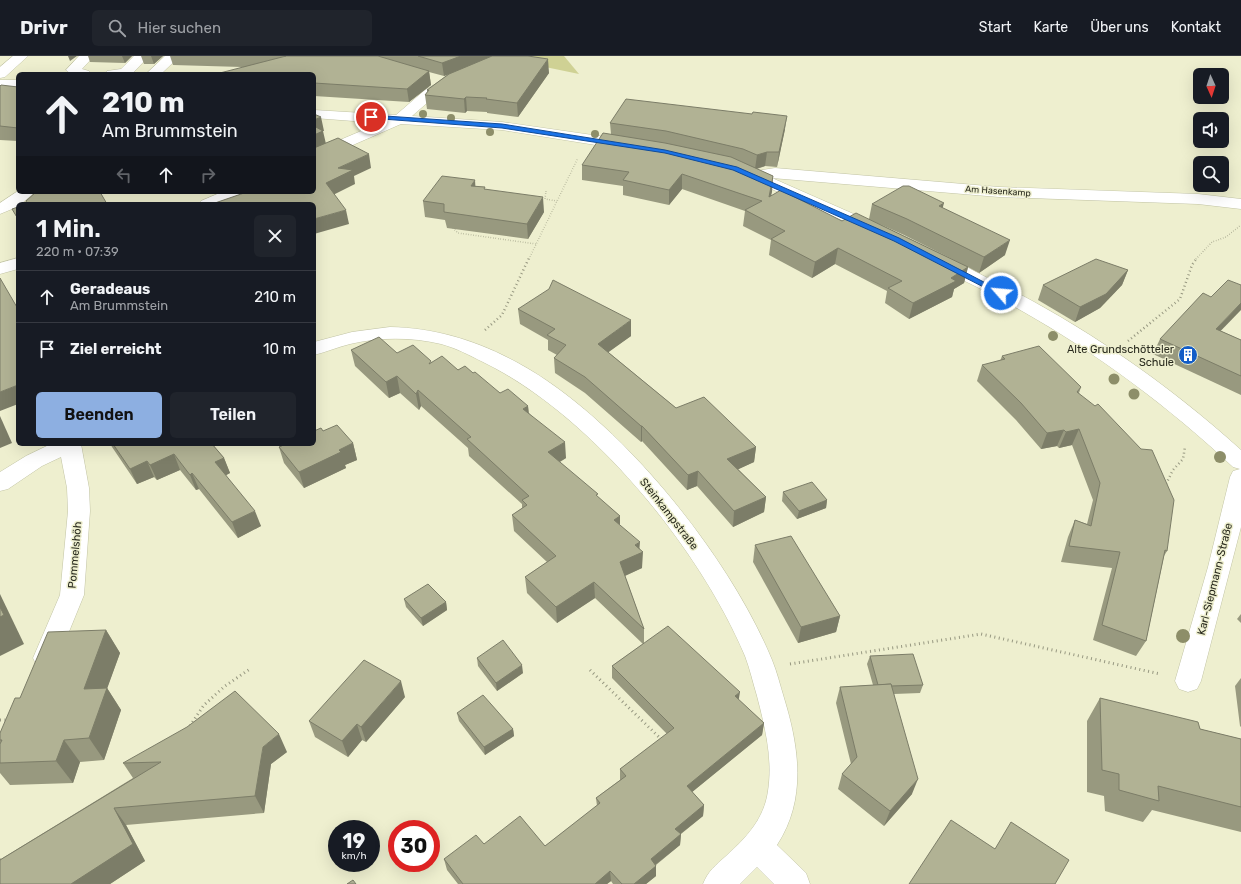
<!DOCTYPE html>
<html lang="de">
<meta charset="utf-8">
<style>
:root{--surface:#171b24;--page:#20242c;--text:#f1f3f6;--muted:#9ea1a6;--line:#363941;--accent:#8dafe1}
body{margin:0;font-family:Rubik,sans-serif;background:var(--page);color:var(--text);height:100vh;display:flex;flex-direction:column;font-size:15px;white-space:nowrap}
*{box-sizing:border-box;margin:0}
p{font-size:13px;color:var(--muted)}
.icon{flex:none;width:22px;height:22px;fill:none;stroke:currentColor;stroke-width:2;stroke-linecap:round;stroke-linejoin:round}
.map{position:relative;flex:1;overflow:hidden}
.sheet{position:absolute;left:16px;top:146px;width:300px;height:244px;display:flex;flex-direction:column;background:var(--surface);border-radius:6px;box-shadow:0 4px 16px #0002}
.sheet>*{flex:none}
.banner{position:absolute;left:16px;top:16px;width:300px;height:122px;border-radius:6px;box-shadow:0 4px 16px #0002;background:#171b24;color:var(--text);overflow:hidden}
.needle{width:26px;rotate:177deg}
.fabs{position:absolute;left:1193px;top:12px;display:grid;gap:8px}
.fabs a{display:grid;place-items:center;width:36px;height:36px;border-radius:6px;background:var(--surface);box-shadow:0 4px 16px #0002;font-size:20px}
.speed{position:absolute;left:328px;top:764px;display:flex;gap:8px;font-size:20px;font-weight:700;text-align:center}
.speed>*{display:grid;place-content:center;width:52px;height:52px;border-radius:50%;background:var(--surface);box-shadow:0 4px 16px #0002;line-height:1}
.speed small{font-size:10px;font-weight:400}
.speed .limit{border:6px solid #d22;background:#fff;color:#111}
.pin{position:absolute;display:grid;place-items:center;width:34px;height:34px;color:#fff;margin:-17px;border:2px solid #fff;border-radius:50%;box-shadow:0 1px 4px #0007}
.me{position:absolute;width:44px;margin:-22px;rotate:297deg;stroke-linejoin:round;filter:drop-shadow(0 0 3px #0008)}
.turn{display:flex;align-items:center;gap:14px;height:84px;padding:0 20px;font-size:18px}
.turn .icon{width:52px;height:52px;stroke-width:2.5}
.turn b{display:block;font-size:28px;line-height:34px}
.lanes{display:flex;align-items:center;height:38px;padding:0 20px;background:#0003;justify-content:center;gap:20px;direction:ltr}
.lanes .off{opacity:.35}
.round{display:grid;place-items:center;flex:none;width:42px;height:42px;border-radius:6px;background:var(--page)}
.headline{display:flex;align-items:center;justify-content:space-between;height:68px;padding:0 20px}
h1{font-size:24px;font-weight:600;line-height:30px}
.primary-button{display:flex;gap:8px;margin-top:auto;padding:8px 20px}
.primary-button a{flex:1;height:46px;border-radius:6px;background:var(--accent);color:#111;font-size:16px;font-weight:600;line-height:46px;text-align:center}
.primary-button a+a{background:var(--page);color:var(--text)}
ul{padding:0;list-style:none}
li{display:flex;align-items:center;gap:12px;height:52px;padding:0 20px;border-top:1px solid var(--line)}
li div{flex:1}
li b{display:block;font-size:15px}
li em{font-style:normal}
header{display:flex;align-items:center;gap:24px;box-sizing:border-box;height:56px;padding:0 20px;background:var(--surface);border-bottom:1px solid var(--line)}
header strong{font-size:19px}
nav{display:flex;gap:22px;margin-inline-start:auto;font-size:14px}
.search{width:280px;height:36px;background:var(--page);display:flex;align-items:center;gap:10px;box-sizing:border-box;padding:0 14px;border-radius:6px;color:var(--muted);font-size:15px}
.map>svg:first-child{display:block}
.green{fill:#cfd194}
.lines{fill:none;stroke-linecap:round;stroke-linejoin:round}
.minor-casing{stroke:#c2c4a5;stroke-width:1}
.major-casing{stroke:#c2c4a5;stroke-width:1}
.path-far2{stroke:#979881;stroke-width:1.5;stroke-dasharray:0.5 2;stroke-linecap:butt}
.path-far1{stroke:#979881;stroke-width:2.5;stroke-dasharray:1 3;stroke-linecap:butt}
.path{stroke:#979881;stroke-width:3;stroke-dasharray:1 3.5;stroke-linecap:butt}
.minor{fill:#fff;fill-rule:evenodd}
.major{fill:#fff;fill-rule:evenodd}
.tree{fill:#8d8e69}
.wall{fill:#98997f;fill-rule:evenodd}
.shaded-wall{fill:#7c7d68}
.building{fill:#b1b294;stroke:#7c7d68}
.route{fill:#1a73e8;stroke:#114b97}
.labels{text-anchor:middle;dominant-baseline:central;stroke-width:3;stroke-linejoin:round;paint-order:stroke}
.far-street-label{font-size:9px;fill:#292a1e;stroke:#eeefcf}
.poi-label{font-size:11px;fill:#292a1e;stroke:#eeefcf;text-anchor:end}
.street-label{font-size:11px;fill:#292a1e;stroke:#eeefcf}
</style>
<header>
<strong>Drivr</strong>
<div class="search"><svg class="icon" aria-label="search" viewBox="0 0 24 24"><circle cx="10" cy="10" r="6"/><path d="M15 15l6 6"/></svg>Hier suchen</div>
<nav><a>Start</a><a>Karte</a><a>Über uns</a><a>Kontakt</a></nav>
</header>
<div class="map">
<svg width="1241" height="828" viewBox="0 0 1241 828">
<rect width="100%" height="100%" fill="#eeefcf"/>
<polygon class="green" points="515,0 564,0 579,18 507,3"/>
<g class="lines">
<g class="minor-casing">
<g id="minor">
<polygon points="13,0 28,0 5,21 0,22 0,11"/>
<polygon points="79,0 94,0 82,13 89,15 91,18 71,18 66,14"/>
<polygon points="134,0 149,0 132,18 105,18 107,15 121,13"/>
<polygon points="450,21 455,22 457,25 455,28 435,40 412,60 502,66 627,84 632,86 635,89 632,92 627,94 502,74 401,68 314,106 314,95 380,67 314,62 314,54 396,59 425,34"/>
<rect x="0" y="24" width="18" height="8"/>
<polygon points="746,111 756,115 775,112 999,131 1198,138 1241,143 1241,153 1198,148 999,141 772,122 881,170 883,174 881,178 875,179 740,119 738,116 740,113"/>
<path d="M222 136H244C235 149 213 148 199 148L201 145Z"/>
<path d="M939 200C958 204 976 217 994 225 1083 269 1167 327 1241 394V471L1201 625 1197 633 1188 636 1179 633 1175 625 1208 511 1230 421 1233 415 1240 413 1233 411C1169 351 1098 298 1022 255 993 238 962 224 933 209L930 205 933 201Z"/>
<polygon points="18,202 18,213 0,218 0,207"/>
<path d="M390 271C436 272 478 285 518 307 618 361 729 499 772 604 777 616 780 629 784 642 799 691 807 743 777 789L806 817 810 828H774L757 811 740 828H703C708 815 716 809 726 800 747 781 764 763 768 735 773 703 765 671 757 640 753 627 750 613 745 600 699 491 590 358 483 306 469 299 456 292 441 288 412 281 379 281 350 288 338 291 326 296 314 299V286L352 276Z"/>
<polygon points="51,388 81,388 89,432 90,455 84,539 55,610 46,613 37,610 33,602 60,539 68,455 67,432 61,401 42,410 8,433 0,435 0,416 26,400"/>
</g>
</g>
<g class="major-casing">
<g id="major">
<polygon points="165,0 180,0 161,18 146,18"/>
<polygon points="18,135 35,136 21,148 18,148 17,151 0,158 0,147"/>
</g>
</g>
<g class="path-far2">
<polyline points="546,135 545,143 557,145"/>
<polyline points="453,172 458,177 536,188"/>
<polyline points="529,203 578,102"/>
<polyline points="1196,203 1212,186 1226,181 1241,169"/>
</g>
<g class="path-far1">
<polyline points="485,274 502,259 529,202"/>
<polyline points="1128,285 1180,243 1192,209 1197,202"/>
<polyline points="1166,428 1173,414 1183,403 1185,391"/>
</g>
<g class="path">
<polyline points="790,608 981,578 1160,618"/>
<polyline points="590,614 662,684"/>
<polyline points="0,664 7,664"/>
<polyline points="190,670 204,649 225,630 250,613"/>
</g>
<use href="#minor" class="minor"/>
<use href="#major" class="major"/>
</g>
<g class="tree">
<circle cx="423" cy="58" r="4"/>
<circle cx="451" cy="62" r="4"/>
<circle cx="490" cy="76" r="4"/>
<circle cx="595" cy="78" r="4"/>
<circle cx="988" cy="240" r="5"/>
<circle cx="1053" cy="280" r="5"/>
<circle cx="1114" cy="323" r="5.5"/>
<circle cx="1134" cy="338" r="5.5"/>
<circle cx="1220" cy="401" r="6"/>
<circle cx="1183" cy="580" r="7"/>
</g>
<g class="wall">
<polygon points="88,0 132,0 125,7 90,6"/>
<polygon points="141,0 163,0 154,8 144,8"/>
<polygon points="170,0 528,0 549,17 518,61 487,57 487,56 467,55 465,57 427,53 425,39 427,36 427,34 447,19 444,20 429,16 431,29 409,46 314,40 314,18 242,11 173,9"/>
<polygon points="0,30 18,31 18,85 0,84"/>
<path d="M610 67 785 73 777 111 765 110 757 113 773 120 771 140 842 165 869 163 872 148 943 152 1005 199 979 217 968 211 964 227 954 233 952 241 909 263 885 247 887 235 835 208 812 222 769 199 771 184 743 170 745 155 682 133 669 149 623 139V130L582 124V109L611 78ZM875 166 904 179 960 207Z"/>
<polygon points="475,130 485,133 544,156 528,183 447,172 445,164 425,161 423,145"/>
<polygon points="1128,214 1122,229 1100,252 1075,266 1038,244 1043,229"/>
<polygon points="518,253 631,280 608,296 676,352 756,391 754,406 738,413 766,441 764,456 733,471 697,430 687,434 642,385 641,386 585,337 555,317 554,302 557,299 548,294 548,284 520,268"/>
<polygon points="1221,275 1241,284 1241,339 1153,298 1160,283"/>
<polygon points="351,294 397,297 431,307 473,317 500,337 528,350 529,357 566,402 560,406 598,442 620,460 620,469 640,493 642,512 625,520 644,573 644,587 739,644 764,667 762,679 692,736 704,749 703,760 681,778 680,789 656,809 656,820 646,828 613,828 611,825 607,828 458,828 447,814 444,803 484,788 545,790 597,750 596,742 620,724 620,713 667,678 612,622 612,610 643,588 595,542 557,567 527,537 525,521 547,506 514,475 512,459 522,452 522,448 469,400 468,392 421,350 419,354 400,337 389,342 355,310"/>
<polygon points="1002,300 1081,331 1079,337 1167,495 1164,500 1146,585 1136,600 1093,584 1112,512 1061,506 1068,481 1075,464 1087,468 1093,444 1072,389 1059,392 1057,390 1041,393 1016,364 977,325 982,309 1000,305"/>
<polygon points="323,375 353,387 357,404 345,409 346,412 304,432 284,407 279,391"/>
<polygon points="110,388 212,388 224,402 230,417 226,419 261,470 238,482 199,433 196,434 180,414 157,424 154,421 137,428"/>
<polygon points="783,436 827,444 826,452 797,463 782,445"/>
<polygon points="755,489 840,560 836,576 798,587 753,506"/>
<polygon points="404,543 446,546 447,554 423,570 406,551"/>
<polygon points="1241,558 1241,567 1237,563"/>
<polygon points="106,574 120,597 107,632 121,654 104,704 80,706 73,727 10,729 0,717 0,677 20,642"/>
<polygon points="870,600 923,629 920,637 894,638 912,738 884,770 838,733 842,718 851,708 836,647 840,631 873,629 867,608"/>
<polygon points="477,602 523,617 497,635 478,610"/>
<polygon points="1241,622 1241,671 1240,670 1235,630"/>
<polygon points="405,641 366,686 362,684 348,701 315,681 309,665"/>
<polygon points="1100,642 1200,673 1241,683 1241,776 1152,754 1143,766 1105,755 1104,740 1087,736 1087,665"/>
<polygon points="457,657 513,673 514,680 485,699 459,665"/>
<polygon points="287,696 271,708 264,757 126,769 145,805 110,828 0,828 0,802 1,803 133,722 123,707"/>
</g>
<g class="shaded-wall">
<polygon points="68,0 77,0 70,5"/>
<polygon points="122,0 132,0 125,7"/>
<polygon points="151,0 163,0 154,8"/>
<polygon points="461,0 495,0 444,20 442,7"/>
<polygon points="548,3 549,17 518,61 517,47"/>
<polygon points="429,15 431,29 409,46 407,33"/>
<polygon points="466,41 467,55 465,57 464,43"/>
<polygon points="787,60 785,73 777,111 779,96"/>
<polygon points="321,61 324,75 323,75 326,88 314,94 314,64"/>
<polygon points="767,96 765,110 755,113 757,99"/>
<polygon points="369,98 371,112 354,120 355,128 329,141 326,127 338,112"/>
<polygon points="682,118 682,133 669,149 669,134"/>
<polygon points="773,120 772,136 767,156 769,141"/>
<polygon points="475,124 476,139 471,130"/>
<polygon points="543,141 544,156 528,183 527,168"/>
<polygon points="944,147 940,162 939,150"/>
<polygon points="346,154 349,168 314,178 314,163"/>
<polygon points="1010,184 1005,199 979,217 984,201"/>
<polygon points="838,192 835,208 812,222 815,206"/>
<polygon points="968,211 964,227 954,233 952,241 909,263 913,247"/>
<polygon points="1128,214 1122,229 1100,252 1075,266 1080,251"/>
<polygon points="1241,247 1241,254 1208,288 1216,273"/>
<polygon points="631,264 631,280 599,303 598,288"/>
<polygon points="397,320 400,337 389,342 386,326"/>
<polygon points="18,329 18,348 0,355 0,336"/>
<polygon points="418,334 421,350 419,354 416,338"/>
<polygon points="528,350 529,367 523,353"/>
<polygon points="0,360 12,387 0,392"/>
<polygon points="641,370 642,370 642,385 641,386"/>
<polygon points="1079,373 1072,389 1059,392 1066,376"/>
<polygon points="1064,374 1057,390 1041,393 1047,377"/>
<polygon points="565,386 566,402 549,412 548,396"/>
<polygon points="353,387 357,404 345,409 346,412 304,432 299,416 339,394"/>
<polygon points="756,391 754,406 726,419 727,403"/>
<polygon points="174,398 180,414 157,424 150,409"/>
<polygon points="224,402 230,417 221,422 215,406"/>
<polygon points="147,405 154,421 137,428 130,413"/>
<polygon points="698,415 697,430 687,434 688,419"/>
<polygon points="192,417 199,433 196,434 190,419"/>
<polygon points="766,441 764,456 733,471 734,455"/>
<polygon points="827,444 826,452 797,463 799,455"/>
<polygon points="255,455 261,470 238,482 232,466"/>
<polygon points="620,460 620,477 614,464"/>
<polygon points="640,486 639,497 643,496 642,512 620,522 620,506 635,489"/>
<polygon points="594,526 595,542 557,567 556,551"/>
<polygon points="0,538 24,588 0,600"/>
<polygon points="446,546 447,554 423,570 421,562"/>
<polygon points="840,560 836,576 798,587 801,571"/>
<polygon points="106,574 120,597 99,655 84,633"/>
<polygon points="522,609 523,617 497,635 496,627"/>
<polygon points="401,625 405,641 366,686 361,671"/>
<polygon points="107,632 121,654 104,704 89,682"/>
<polygon points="740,636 738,648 735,640"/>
<polygon points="764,667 762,679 686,741 687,730"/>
<polygon points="357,668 362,684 348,701 342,685"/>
<polygon points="513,673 514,680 485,699 484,691"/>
<polygon points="279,678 287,696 271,708 264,757 255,740 263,691"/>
<polygon points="64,684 80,706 73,727 56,705"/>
<polygon points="918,723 912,738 884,770 890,755"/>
<polygon points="704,749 703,760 674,783 675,773"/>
<polygon points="114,752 126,769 145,805 110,828 71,828"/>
<polygon points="681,778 680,789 650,813 651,803"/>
<polygon points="656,810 656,820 646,828 634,828"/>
<polygon points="610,815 611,825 607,828 595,828"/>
</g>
<g class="building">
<polygon points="284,0 378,0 429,15 407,33 314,27 314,18 216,18 286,0"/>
<polygon points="418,0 461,0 442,7"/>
<polygon points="492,0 528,0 548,3 517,47 486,43 487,42 466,41 464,43 425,39 429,34 427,34 449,18"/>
<polygon points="1,29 18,31 18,72 0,70 0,30"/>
<polygon points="626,43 752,58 753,56 787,60 779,96 767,96 757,99 743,93 666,75 610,67"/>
<polygon points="314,58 321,61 314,64"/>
<polygon points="314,70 323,75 314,79"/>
<polygon points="603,77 665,87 731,101 773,120 769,141 781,134 842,165 856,157 968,211 951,222 956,225 913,247 888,232 902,225 838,192 815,206 771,183 785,175 745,154 762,145 682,118 669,134 623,124 629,116 582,109"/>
<polygon points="338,82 369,98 338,112 353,114 326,127 346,154 314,163 314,148 212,148 247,136 314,136 314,92"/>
<polygon points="442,120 475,124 471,130 485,131 484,133 543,141 527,168 444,156 444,148 423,145"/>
<polygon points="903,130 909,130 944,147 939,150 1010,184 984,201 907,163 872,148"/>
<polygon points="36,136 100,136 107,148 27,148 26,145"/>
<polygon points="18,151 18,163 12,153"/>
<polygon points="1096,203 1128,214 1106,238 1080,251 1043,229"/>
<polygon points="0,222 18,253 18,329 0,336"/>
<polygon points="553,224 631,264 598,288 676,352 704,341 756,391 727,403 766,441 734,455 698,415 688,419 642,370 641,370 585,321 554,302 566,289 547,279 555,273 518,253 549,233"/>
<polygon points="1228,224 1241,229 1241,247 1216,273 1241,284 1241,320 1160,283 1203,237 1211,241"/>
<polygon points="379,281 397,297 413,289 431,305 429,308 442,300 458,314 465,310 473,317 475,316 500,337 508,333 528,350 523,353 565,386 548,396 598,438 596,439 620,460 614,464 640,486 635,489 643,496 620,506 644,573 594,526 556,551 525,521 556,500 512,459 527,449 522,444 529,440 467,383 471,381 418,334 416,338 397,320 386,326 351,294"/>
<polygon points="1039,290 1081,331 1077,336 1095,350 1098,348 1141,393 1152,394 1174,444 1167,495 1165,494 1146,585 1102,569 1120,496 1069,490 1075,464 1091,470 1100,427 1079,373 1066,376 1064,374 1047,377 1021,347 982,309 1005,303 1002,300"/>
<polygon points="337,369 353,387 339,394 341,396 299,416 279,391 286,388 314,388 314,375 321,372 323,375"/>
<polygon points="113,388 212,388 224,402 215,406 255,455 232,466 192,417 190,419 174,398 150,409 147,405 130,413"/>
<polygon points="812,426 827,444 799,455 783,436"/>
<polygon points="791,480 840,560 801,571 755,489"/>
<polygon points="428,528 446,546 421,562 404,543"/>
<polygon points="0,551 4,559 0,561"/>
<polygon points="668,570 740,636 735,640 764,667 687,730 704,749 675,773 681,778 651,803 656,810 634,828 622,828 610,815 595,828 463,828 444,803 476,779 484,788 520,760 545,790 600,747 596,742 626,720 620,713 674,672 612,610"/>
<polygon points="106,574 84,633 107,632 89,682 64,684 56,705 0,707 0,688 2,684 0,684 0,677 15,642 20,642 48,576"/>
<polygon points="503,584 522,609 496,627 477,602"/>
<polygon points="913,598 923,629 891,630 891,628 878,629 870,600"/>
<polygon points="364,604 401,625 361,671 357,668 342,685 309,665"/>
<polygon points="891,628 918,723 890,755 842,718 857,701 840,631"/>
<polygon points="235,635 279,678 263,691 255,740 114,752 133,788 71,828 0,828 0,804 161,706 123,707 187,671"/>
<polygon points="483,639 513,673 484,691 457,657"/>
<polygon points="1100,642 1198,666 1200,673 1241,683 1241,751 1158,730 1159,745 1119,734 1119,718 1102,714"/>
<polygon points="951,764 995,793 1011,766 1069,804 1055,828 909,828"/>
<polygon points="353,824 356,828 347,828"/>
</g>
<polygon class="route" points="371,59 502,68 665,94 737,111 899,182 1005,237 999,239 894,185 733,114 665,97 502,72 369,62 369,60"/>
<defs>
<g id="building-disc" transform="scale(1)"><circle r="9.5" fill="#125cc7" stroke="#eeefcf"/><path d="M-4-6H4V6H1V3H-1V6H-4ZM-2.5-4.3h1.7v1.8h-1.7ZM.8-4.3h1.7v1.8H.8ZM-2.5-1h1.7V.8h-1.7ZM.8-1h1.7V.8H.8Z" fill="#fff"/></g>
</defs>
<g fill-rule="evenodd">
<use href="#building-disc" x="1188" y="299"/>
</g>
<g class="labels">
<g class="far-street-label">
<text transform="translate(998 135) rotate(4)">Am Hasenkamp</text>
</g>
<g class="poi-label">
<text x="1174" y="293">Alte Grundschötteler<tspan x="1174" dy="13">Schule</tspan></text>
</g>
<g class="street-label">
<text transform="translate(669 458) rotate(52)">Steinkampstraße</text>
<text transform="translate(75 499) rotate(-85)">Pommelshöh</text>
<text transform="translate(1215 523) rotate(-76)">Karl-Siepmann-Straße</text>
</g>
</g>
</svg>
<div class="fabs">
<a><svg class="needle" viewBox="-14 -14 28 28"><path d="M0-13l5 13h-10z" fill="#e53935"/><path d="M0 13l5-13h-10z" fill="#9ea1a6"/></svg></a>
<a><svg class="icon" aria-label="sound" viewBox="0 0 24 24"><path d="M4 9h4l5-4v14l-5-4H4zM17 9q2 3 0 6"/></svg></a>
<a><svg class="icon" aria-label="search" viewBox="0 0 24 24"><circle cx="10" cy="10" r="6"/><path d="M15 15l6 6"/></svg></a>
</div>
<div class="speed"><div>19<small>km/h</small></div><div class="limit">30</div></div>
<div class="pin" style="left:371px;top:61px;background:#d93025"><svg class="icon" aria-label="arrive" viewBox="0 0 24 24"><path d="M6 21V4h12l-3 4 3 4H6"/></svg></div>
<svg class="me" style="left:1001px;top:237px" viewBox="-20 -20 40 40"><circle r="17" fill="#1a73e8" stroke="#fff" stroke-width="3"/><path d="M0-11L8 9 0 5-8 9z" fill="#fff"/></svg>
<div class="banner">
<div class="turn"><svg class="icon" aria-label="ahead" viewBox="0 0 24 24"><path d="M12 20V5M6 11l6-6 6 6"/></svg><div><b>210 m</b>Am Brummstein</div></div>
<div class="lanes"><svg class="icon off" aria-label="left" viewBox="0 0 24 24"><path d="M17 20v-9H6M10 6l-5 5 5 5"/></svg><svg class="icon" aria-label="ahead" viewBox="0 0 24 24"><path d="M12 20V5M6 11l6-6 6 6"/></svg><svg class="icon off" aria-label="right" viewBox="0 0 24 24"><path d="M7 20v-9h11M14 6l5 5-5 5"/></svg></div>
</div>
<section class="sheet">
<div class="headline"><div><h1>1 Min.</h1><p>220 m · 07:39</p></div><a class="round"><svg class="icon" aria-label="close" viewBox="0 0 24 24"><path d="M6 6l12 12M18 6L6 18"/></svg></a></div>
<ul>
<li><svg class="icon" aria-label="ahead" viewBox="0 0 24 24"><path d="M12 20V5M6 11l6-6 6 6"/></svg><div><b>Geradeaus</b><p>Am Brummstein</p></div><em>210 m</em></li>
<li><svg class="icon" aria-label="arrive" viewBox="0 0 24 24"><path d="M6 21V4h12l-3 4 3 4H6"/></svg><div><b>Ziel erreicht</b></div><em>10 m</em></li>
</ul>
<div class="primary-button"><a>Beenden</a><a>Teilen</a></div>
</section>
</div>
